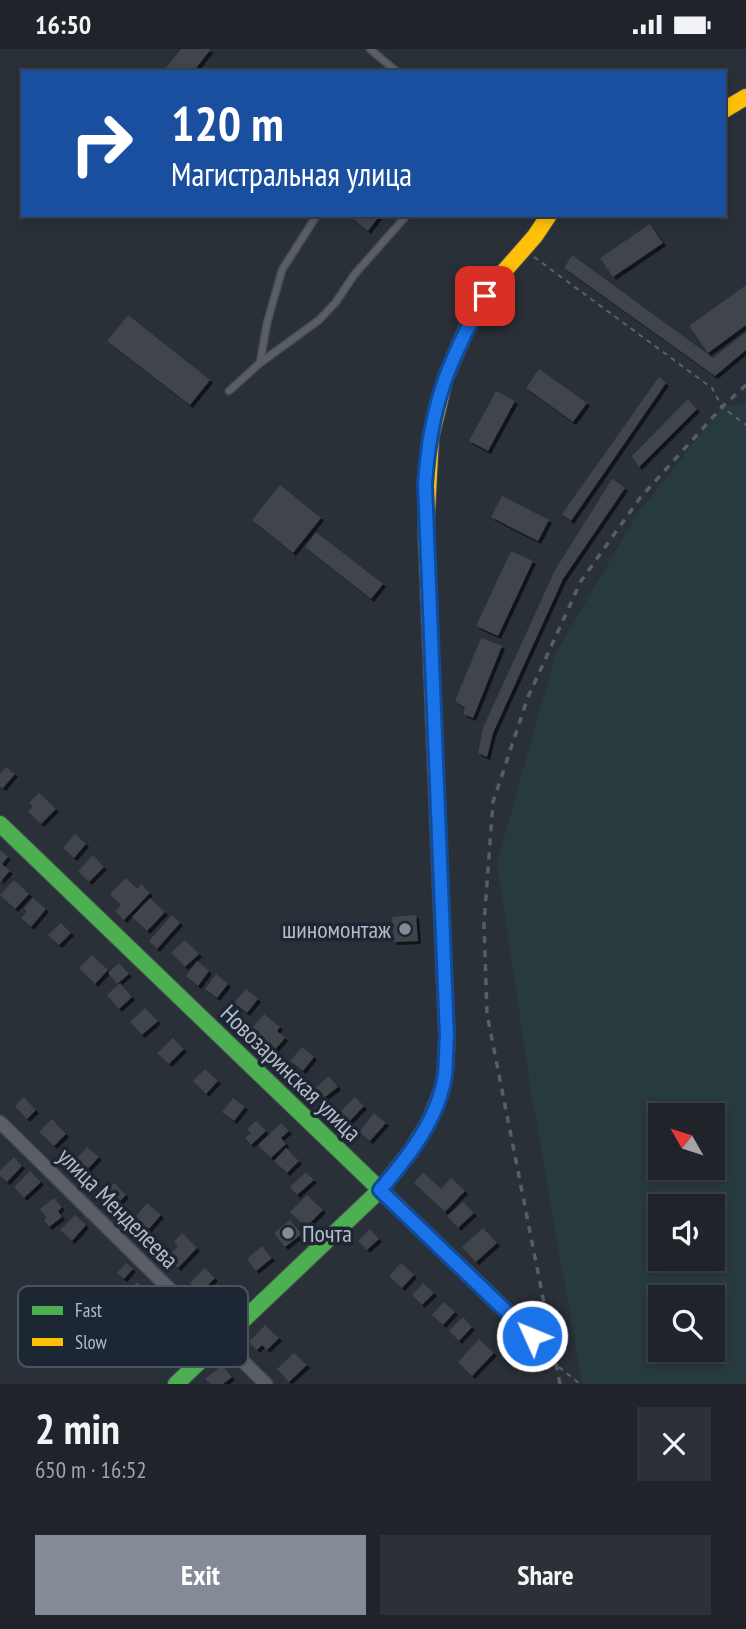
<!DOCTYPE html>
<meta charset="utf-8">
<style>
:root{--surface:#20242a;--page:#2d3036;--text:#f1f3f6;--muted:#a2a4a8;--line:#3d4147;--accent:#848b96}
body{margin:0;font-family:"PT Sans Narrow",sans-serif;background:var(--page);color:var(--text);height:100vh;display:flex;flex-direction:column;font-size:26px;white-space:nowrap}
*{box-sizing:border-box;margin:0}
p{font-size:23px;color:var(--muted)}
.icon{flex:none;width:38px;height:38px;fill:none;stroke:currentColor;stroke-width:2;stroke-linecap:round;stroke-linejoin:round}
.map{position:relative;height:1335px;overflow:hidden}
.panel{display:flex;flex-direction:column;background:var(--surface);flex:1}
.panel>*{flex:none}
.hud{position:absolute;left:21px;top:21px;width:705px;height:147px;border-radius:0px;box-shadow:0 4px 10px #0003,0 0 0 2px var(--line);background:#1a4fa0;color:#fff;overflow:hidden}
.needle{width:46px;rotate:309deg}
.buttons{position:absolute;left:648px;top:1054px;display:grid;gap:14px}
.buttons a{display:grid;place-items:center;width:77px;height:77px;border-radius:0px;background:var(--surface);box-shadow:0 4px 10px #0003,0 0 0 2px var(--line);font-size:35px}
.pin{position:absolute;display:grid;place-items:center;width:60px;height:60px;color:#fff;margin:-30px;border-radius:14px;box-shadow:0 4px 10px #0006}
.me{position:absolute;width:77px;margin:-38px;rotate:314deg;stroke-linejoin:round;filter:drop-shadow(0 0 5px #0008)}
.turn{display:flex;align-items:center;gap:24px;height:147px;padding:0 35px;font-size:32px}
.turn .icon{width:91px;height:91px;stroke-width:2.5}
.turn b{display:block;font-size:49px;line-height:60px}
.round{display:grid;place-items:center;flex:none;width:74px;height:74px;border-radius:0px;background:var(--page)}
.headline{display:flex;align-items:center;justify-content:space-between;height:119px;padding:0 35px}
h1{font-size:42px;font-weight:700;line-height:52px}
.primary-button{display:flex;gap:14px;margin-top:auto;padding:14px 35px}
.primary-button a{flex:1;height:80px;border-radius:0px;background:var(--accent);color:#fff;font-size:28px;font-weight:700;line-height:80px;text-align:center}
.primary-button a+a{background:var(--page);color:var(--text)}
.status{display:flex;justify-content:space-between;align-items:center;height:49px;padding:0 35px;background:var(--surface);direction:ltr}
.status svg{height:19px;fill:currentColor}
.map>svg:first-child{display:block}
.green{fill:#273a3e;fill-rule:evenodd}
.building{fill:#3f444c;filter:url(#shadow)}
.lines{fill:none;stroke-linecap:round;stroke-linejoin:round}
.lane-casing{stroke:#484c55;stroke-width:9}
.street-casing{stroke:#484c55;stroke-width:15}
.fast-casing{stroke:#484c55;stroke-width:18}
.slow-casing{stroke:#484c55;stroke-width:18}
.path{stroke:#5c6268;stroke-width:2;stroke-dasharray:5 5;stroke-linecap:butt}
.lane{stroke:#5a5e66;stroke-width:6}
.street{stroke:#5a5e66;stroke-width:12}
.fast{stroke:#4caf50;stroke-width:16}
.slow{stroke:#ffc107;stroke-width:16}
.rail{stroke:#595d64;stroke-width:3.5;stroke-dasharray:7 7;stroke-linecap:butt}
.route-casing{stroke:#114b97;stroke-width:18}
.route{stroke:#1a73e8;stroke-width:12}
.poi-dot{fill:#848b96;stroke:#1d2633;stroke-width:2.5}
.labels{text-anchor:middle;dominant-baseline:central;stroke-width:7;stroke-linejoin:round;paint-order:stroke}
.poi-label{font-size:24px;fill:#b4bcc9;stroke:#1d2633;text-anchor:end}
.street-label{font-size:24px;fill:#b4bcc9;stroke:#1d2633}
.key{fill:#1d2633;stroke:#4a5360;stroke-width:2}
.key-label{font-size:19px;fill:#b4bcc9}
</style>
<div class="status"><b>16:50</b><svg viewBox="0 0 49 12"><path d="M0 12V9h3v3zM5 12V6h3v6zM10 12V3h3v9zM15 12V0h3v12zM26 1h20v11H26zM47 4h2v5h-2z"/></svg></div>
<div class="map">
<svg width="746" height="1335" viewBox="0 0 746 1335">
<defs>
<filter id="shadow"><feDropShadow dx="3" dy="3" stdDeviation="0" flood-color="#0009"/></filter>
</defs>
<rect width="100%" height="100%" fill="#2a3038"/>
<path class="green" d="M746 354V1335H582L530 1037 497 813 556 604 636 467 722 358ZM660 1066H712V1118H660ZM660 1157H712V1209H660ZM660 1248H712V1300H660Z"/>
<g class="building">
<polygon points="181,0 211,0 193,23 168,23 165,20"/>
<polygon points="349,166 380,166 368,182"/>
<polygon points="650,175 663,194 613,228 600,209"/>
<polygon points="572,206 713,309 746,283 746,301 715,327 564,219"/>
<polygon points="746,236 746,276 708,304 689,277"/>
<polygon points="128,266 210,331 190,356 107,292"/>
<polygon points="539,320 587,354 573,373 526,339"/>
<polygon points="659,328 666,334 571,472 562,465"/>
<polygon points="496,342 515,352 488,402 469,392"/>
<polygon points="688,350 697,360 639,418 632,407"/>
<polygon points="612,430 625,439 563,530 493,684 487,708 478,704 483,679 555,521"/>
<polygon points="280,436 321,469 293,504 252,471"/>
<polygon points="502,447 549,471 538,492 491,468"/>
<polygon points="316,483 383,535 371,550 305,498"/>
<polygon points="511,502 533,512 498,587 476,577"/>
<polygon points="481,589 502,597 473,669 463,665 465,659 455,652"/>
<polygon points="6,718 15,725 3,739 0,737 0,725"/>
<polygon points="39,744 56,760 41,775 28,763 33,757 29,754"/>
<polygon points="75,785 86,795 74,809 63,799"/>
<polygon points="0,801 8,808 2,815 10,822 0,833"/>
<polygon points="93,806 104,818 89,833 78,822"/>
<polygon points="126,829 137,840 141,835 150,844 124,871 115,862 121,856 110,845"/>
<polygon points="14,831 29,845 15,860 0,846"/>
<polygon points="33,849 46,860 31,878 21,869 27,862 24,859"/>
<polygon points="150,849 165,863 147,882 132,868"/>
<polygon points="172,866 180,874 157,900 149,892"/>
<polygon points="416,866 418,892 394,893 392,868"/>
<polygon points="61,874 71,884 59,896 48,886"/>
<polygon points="185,891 199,905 185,918 171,904"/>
<polygon points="92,906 108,921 95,935 79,919"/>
<polygon points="197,912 209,922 198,937 186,927"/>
<polygon points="119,914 129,925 117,935 108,924"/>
<polygon points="216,925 228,935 217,949 205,940"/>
<polygon points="120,934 132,948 119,960 107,946"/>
<polygon points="246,940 258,950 247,964 234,954"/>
<polygon points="145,959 158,972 142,986 130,973"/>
<polygon points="264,965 280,978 277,982 285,989 268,1009 258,1001 264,995 249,983"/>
<polygon points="173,989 184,1000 169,1015 157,1004"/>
<polygon points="302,998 314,1008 303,1022 290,1012"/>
<polygon points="205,1020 218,1032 206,1045 193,1032"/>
<polygon points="329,1027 338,1038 324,1049 315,1039"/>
<polygon points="24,1048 36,1061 27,1070 15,1057"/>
<polygon points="355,1048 364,1057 347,1075 338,1065"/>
<polygon points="233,1049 245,1058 234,1072 222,1063"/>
<polygon points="374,1064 386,1074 370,1092 359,1083"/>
<polygon points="52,1070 66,1085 54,1097 39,1083"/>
<polygon points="256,1072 266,1082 251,1096 245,1089 251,1084 247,1080"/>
<polygon points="281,1074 289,1082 281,1089 286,1095 271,1109 258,1096"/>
<polygon points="87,1098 99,1108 83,1125 72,1115"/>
<polygon points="286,1099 299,1112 287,1124 274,1112"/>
<polygon points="14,1108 22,1117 7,1133 0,1127 0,1122"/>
<polygon points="30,1122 41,1133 24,1149 14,1138"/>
<polygon points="306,1123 314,1131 297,1146 290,1138"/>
<polygon points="423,1123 441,1140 451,1129 465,1142 445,1163 414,1134"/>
<polygon points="114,1134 126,1146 116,1156 104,1144"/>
<polygon points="307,1146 323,1161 306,1178 290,1163"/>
<polygon points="54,1149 62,1158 58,1162 62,1168 49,1178 44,1171 47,1169 40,1160"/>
<polygon points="463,1153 474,1164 458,1179 447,1167"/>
<polygon points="147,1154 161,1166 148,1181 142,1176 138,1180 131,1173"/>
<polygon points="75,1166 86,1176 72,1192 60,1181"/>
<polygon points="290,1171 302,1185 285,1198 274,1184"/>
<polygon points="483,1179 497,1194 476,1213 462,1198"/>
<polygon points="370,1180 379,1190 367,1201 358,1192"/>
<polygon points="182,1184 197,1199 178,1219 167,1209 178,1197 174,1193"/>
<polygon points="262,1197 272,1209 256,1222 247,1210"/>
<polygon points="126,1214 133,1220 124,1230 117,1224"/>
<polygon points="401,1214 414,1226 402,1239 389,1227"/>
<polygon points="205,1219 215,1229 200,1244 190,1234"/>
<polygon points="137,1233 146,1241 134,1253 125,1245"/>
<polygon points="423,1234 434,1244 422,1256 412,1246"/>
<polygon points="444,1253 455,1263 443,1276 432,1266"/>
<polygon points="463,1268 472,1278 459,1292 449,1282"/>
<polygon points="265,1276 279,1289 267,1301 262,1296 257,1301 249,1293"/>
<polygon points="479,1290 494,1304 472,1327 458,1313"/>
<polygon points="294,1304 307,1316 289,1333 277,1320"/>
<polygon points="222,1316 232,1328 223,1335 210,1335 205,1330"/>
</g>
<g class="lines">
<g class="lane-casing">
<g id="lane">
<polyline points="370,0 397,23"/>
<polyline points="260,314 267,274 282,221 317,166"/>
<polyline points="229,342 260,314 319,271 336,253 354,226 407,166"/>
</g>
</g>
<g class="street-casing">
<polyline id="street" points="0,1073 266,1335"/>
</g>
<g class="fast-casing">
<g id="fast">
<polyline points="0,775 474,1231"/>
<polyline points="176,1335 380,1141 411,1102 429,1073 441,1043 445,1026 447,988 438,776"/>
</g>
</g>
<g class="slow-casing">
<g id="slow">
<polyline points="724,61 746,48"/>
<polyline points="438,776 426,481 431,388 445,330 469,274 493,235 535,187 549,166"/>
<polyline points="474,1231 551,1305"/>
</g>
</g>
<g class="path">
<polyline points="534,208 712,339 722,358 746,376"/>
<polyline points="559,1318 580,1335"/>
</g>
<use href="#lane" class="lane"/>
<use href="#street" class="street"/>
<use href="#fast" class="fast"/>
<use href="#slow" class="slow"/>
<polyline class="rail" points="560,1335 487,965 484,875 493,753 528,648 581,532 640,449 722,358 746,336"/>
</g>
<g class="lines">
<g class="route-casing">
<path id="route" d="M485 247C447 314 430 359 425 436L447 988C446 1000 446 1014 445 1026 438 1071 408 1108 380 1141L532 1287"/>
</g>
<use href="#route" class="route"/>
</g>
<g class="poi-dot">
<circle cx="405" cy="880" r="7"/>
<circle cx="288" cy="1184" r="7"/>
</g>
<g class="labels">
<g class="poi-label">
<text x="391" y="880">шиномонтаж</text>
<text x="302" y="1184" text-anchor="start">Почта</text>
</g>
<g class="street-label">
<text transform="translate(291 1024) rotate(44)">Новозаринская улица</text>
<text transform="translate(118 1159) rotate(45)">улица Менделеева</text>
</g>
</g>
<rect x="18" y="1237" width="230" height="81" rx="10" class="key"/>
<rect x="32" y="1257" width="31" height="9" fill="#4caf50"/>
<rect x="32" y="1289" width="31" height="8" fill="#ffc107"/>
<g class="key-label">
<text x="75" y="1268">Fast</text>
<text x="75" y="1300">Slow</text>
</g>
</svg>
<div class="buttons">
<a><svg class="needle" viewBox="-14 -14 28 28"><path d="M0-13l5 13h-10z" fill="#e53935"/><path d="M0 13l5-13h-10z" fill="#a2a4a8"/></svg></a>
<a><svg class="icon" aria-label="sound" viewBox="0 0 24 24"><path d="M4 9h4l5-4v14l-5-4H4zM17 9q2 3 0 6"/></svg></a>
<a><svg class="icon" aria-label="search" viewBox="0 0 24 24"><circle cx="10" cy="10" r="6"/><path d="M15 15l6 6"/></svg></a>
</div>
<div class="pin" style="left:485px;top:247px;background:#d93025"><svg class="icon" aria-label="arrive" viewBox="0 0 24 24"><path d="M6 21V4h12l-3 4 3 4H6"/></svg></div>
<svg class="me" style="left:532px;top:1287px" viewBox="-20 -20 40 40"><circle r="17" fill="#1a73e8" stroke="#fff" stroke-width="3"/><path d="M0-11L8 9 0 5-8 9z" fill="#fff"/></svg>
<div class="hud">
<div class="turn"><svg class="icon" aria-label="right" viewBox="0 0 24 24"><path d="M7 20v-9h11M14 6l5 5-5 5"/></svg><div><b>120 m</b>Магистральная улица</div></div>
</div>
</div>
<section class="panel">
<div class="headline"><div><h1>2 min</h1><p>650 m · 16:52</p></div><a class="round"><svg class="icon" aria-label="close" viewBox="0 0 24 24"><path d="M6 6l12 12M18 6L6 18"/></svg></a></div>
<div class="primary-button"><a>Exit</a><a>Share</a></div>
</section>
